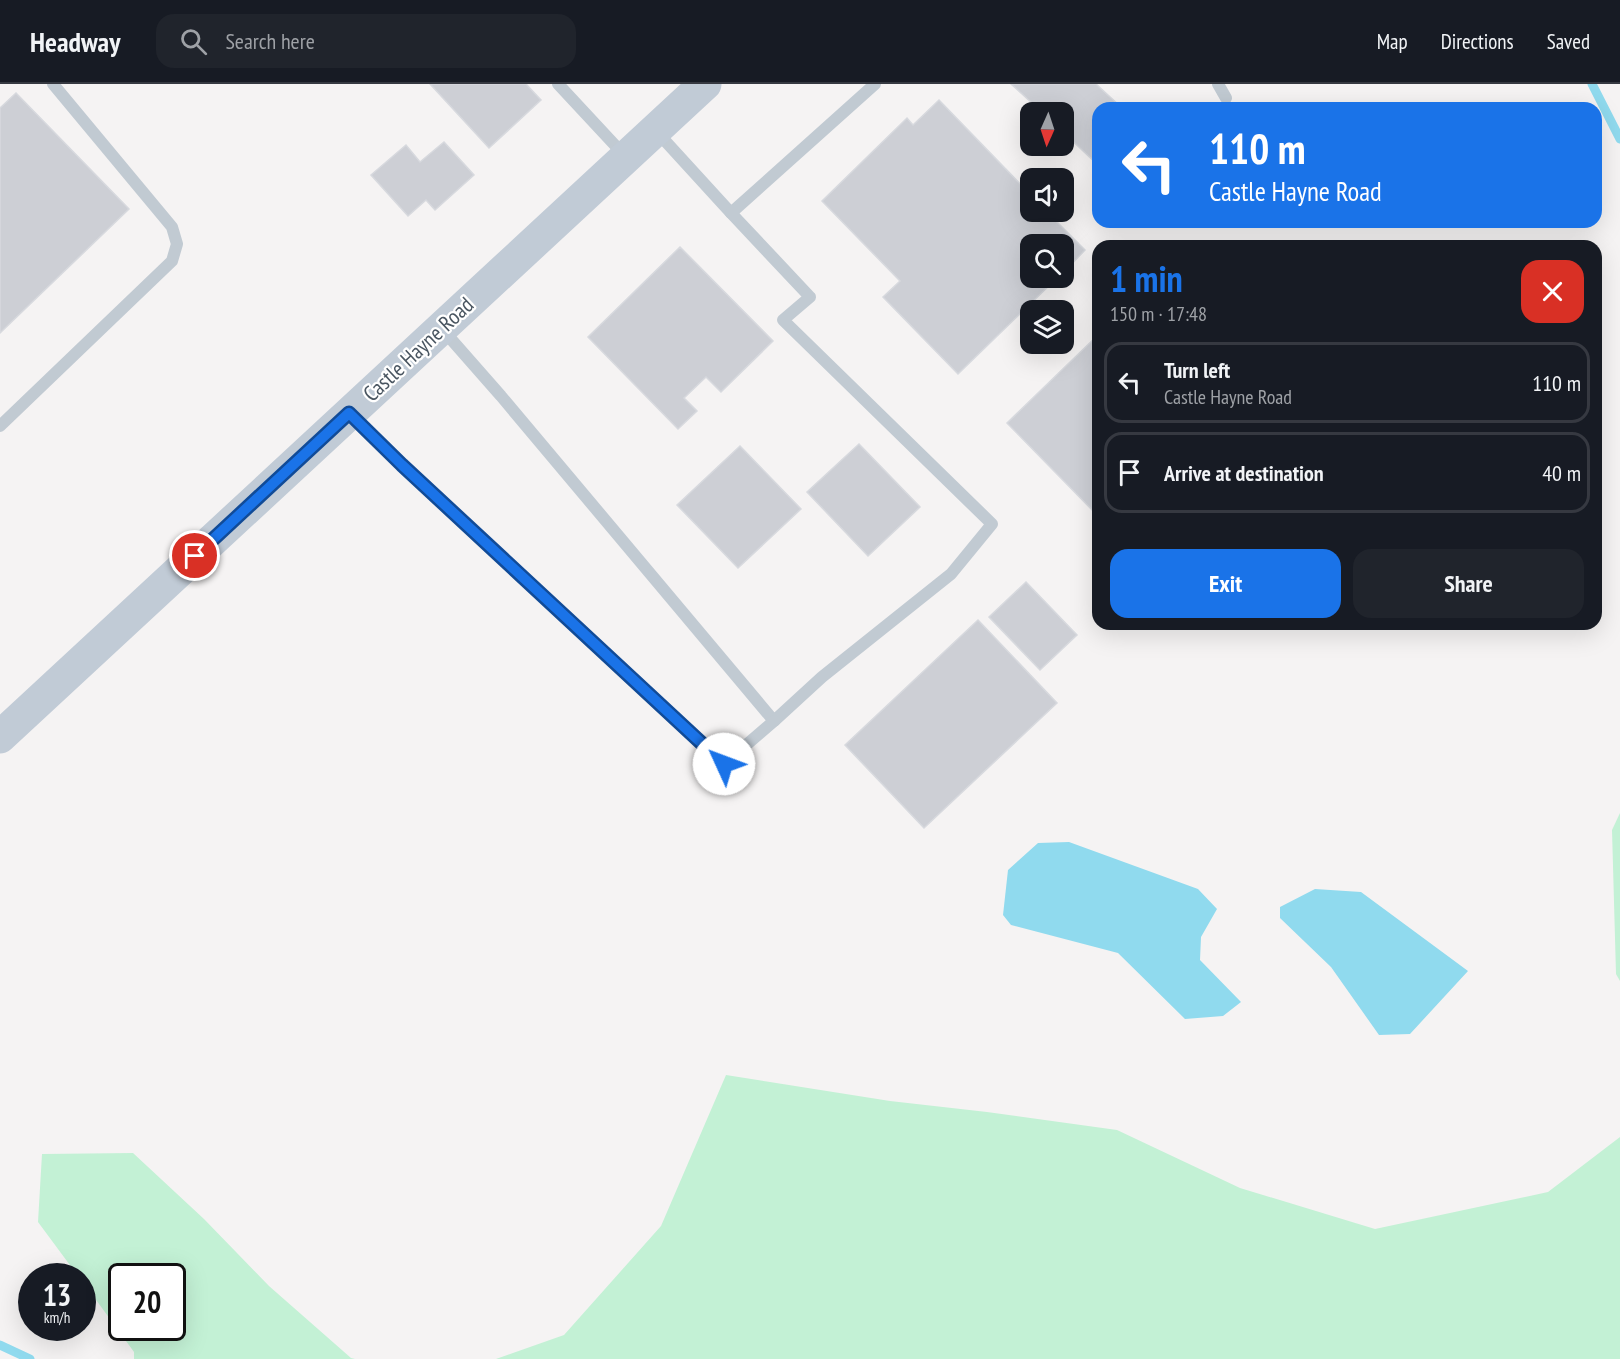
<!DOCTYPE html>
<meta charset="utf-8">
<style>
:root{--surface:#171b24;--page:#20242c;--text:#f1f3f6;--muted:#9ea1a6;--line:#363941;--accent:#1a73e8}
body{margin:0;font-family:"PT Sans Narrow",sans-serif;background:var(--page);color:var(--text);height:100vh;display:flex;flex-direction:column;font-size:22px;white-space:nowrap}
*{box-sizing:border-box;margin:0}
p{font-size:20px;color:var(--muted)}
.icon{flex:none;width:33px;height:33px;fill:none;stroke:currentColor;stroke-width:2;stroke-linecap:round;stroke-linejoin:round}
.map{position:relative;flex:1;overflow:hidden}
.drawer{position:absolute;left:1092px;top:156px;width:510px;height:390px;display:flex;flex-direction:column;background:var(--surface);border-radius:18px;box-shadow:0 6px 24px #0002}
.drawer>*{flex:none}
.guide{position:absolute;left:1092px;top:18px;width:510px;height:126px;border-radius:18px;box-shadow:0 6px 24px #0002;background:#1a73e8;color:#fff;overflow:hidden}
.needle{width:39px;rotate:183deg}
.buttons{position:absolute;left:1020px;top:18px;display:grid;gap:12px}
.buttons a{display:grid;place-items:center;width:54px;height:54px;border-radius:12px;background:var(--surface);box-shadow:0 6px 24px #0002;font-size:30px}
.speed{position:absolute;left:18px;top:1179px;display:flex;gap:12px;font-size:30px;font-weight:700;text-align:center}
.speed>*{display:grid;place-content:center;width:78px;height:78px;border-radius:50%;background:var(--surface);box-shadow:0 6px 24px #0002;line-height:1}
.speed small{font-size:15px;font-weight:400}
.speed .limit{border:3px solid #111;border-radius:9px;background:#fff;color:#111}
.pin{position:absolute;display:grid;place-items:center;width:51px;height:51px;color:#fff;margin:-26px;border:3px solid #fff;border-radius:50%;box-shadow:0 2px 6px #0007}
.me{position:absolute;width:66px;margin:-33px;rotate:313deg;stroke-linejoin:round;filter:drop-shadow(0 0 4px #0008)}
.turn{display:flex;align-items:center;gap:21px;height:126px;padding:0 18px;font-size:27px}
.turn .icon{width:78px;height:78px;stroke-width:2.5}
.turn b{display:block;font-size:42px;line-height:51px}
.round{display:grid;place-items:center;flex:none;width:63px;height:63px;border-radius:18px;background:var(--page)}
.headline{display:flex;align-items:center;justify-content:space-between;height:102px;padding:0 18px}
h1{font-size:36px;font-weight:800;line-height:45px;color:var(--accent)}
.primary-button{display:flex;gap:12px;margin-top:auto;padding:12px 18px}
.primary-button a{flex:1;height:69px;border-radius:18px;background:var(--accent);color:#fff;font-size:24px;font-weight:800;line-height:69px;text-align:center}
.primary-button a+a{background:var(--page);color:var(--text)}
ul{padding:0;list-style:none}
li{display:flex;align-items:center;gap:18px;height:81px;margin:0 12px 9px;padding:0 6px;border:3px solid var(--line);border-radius:18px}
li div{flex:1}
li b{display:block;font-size:22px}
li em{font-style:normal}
header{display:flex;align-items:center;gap:36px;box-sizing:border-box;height:84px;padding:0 30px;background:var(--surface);border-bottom:2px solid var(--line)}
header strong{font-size:28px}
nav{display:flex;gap:33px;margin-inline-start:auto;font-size:21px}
.search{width:420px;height:54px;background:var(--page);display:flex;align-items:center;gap:15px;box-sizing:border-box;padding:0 21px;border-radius:18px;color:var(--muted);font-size:22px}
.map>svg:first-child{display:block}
.green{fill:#c3f1d5;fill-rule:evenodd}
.water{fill:#90daee}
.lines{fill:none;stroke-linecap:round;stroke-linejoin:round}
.stream{stroke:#90daee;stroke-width:9}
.building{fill:#cdcfd5;stroke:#d7d9de;stroke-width:1.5}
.service{stroke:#c1cad2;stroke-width:12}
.secondary{stroke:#c1cbd6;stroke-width:33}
.route-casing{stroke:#114b97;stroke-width:15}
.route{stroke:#1a73e8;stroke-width:10}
.labels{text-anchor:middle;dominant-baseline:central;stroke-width:4.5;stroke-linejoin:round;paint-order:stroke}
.street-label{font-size:22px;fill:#4a5661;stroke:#fff}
</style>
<header>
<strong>Headway</strong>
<div class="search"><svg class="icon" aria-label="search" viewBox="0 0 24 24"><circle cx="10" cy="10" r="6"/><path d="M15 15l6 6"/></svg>Search here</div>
<nav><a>Map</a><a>Directions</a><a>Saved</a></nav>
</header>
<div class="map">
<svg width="1620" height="1275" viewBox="0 0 1620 1275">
<rect width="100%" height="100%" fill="#f5f3f3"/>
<g class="green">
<polygon points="1620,729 1620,897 1616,890 1612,746"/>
<polygon points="726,991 890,1017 987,1028 1117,1046 1240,1104 1375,1145 1548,1108 1620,1053 1620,1275 496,1275 564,1251 661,1142"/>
<path d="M133 1069 204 1135 269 1202 351 1274 355 1275H134V1268L83 1198 82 1192H78L38 1138 42 1070ZM122 1192H172V1244H122Z"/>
</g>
<g class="water">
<polygon points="1069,758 1198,805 1217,825 1201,853 1200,876 1241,918 1223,932 1185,935 1118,869 1011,841 1003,831 1008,786 1038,759"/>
<polygon points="1315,805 1361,808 1468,887 1410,950 1379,951 1331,883 1280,834 1280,823"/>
</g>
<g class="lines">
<g class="stream">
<polyline points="1592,0 1620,55"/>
<polyline points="0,1261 30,1275"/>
</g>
</g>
<g class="building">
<polygon points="430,0 526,0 541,16 489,64"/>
<polygon points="1011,0 1096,0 1122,24 1098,24 1098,81 1064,49 1064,28 1042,28"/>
<polygon points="16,9 129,125 0,249 0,24"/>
<polygon points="939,16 1030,110 1030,128 1047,128 1085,166 1064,188 1064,160 1030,160 1030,194 1057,194 958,290 883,213 900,197 822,117 907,34 913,41"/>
<polygon points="444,58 474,91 435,126 426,116 408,132 371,91 406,61 420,78"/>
<polygon points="680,163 773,257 721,308 706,293 684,314 697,327 678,345 588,253"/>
<polygon points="1098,251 1098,432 1007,339"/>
<polygon points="859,360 920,423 868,472 807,408"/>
<polygon points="740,362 801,425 738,484 677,421"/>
<polygon points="1026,498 1077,551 1040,586 989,533"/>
<polygon points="978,536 1057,619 924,744 845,661"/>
</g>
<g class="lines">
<g class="service">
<polyline points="558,0 625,72"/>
<polyline points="1218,0 1226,14"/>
<polyline points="657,48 731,129"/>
<polyline points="443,246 501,312 774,637 822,593 951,490 992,440 783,236 810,213 731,129 875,0"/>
<polyline points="350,330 402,381 724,680 774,637"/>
<polyline points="0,342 172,177 177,160 172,143 53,0"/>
</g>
<polyline class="secondary" points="0,653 705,0"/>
</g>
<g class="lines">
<g class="route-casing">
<polyline id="route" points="195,472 349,329 402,381 724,680"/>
</g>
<use href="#route" class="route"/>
</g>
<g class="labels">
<g class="street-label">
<text transform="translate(418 265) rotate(-43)">Castle Hayne Road</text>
</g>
</g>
</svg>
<div class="buttons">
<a><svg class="needle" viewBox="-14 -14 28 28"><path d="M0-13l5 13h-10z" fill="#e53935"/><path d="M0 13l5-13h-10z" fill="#9ea1a6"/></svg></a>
<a><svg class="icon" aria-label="sound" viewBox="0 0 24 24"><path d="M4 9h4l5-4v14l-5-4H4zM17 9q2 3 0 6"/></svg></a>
<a><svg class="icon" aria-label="search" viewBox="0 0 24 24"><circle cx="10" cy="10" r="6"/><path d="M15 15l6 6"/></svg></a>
<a><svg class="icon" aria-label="layers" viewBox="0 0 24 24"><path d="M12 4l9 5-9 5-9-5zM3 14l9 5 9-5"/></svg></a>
</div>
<div class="speed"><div>13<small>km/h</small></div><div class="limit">20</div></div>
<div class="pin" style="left:195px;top:472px;background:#d93025"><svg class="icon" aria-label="arrive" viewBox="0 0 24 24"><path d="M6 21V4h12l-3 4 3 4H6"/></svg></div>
<svg class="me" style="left:724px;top:680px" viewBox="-20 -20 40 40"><circle r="19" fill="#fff"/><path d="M0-13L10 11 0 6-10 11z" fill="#1a73e8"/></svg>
<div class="guide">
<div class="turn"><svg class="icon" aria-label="left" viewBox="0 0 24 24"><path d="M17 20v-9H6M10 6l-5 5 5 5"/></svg><div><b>110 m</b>Castle Hayne Road</div></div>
</div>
<section class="drawer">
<div class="headline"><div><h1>1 min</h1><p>150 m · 17:48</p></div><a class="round" style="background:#d93025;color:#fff"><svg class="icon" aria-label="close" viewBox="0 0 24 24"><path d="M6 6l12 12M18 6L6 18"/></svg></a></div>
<ul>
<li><svg class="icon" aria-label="left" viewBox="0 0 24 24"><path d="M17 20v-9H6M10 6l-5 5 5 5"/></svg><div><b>Turn left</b><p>Castle Hayne Road</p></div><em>110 m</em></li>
<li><svg class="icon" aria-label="arrive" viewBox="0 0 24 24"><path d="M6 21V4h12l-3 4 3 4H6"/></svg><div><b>Arrive at destination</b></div><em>40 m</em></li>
</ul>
<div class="primary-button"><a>Exit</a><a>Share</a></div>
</section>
</div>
